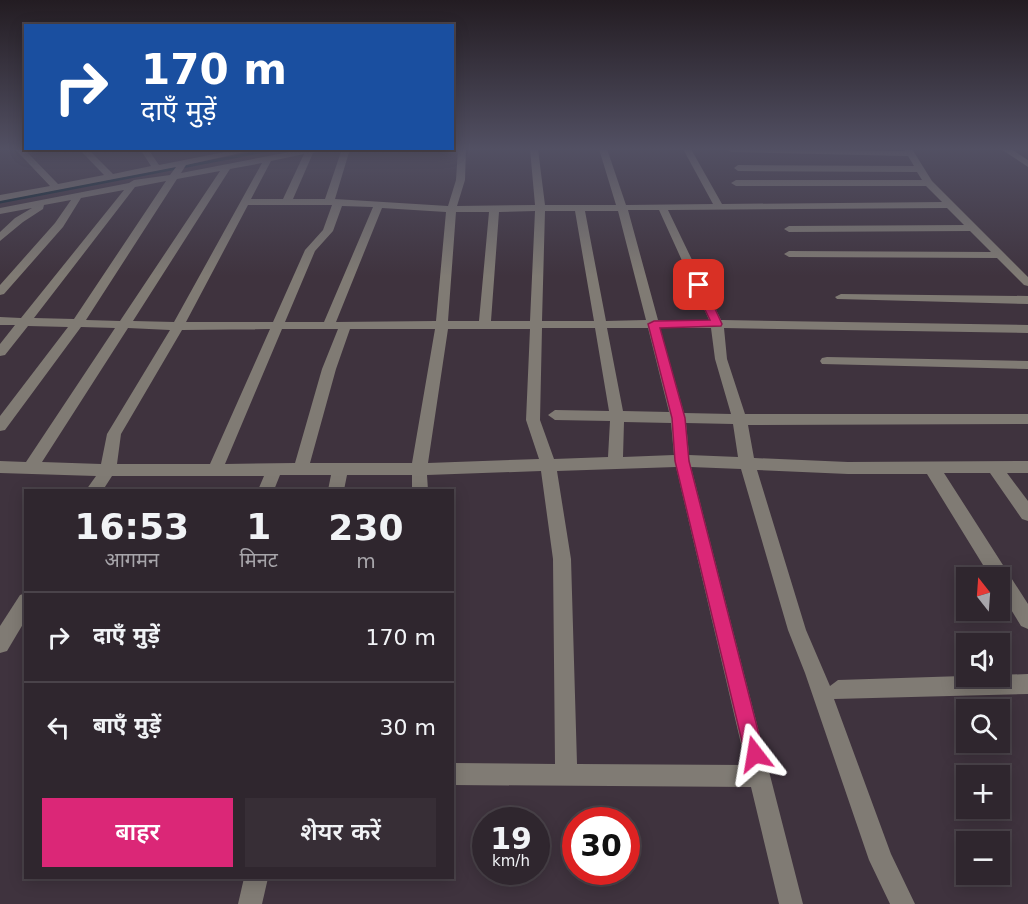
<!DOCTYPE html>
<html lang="hi">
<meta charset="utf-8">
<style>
:root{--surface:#2f262e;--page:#372e36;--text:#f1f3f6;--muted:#a7a5aa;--line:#4a434a;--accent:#db2777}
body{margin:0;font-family:"DejaVu Sans","Noto Sans Devanagari",sans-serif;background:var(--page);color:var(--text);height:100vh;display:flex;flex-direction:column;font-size:22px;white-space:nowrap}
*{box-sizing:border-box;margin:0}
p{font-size:20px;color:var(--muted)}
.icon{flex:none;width:33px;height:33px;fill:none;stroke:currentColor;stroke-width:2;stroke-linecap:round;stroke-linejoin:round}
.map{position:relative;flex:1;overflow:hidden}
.details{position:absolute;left:24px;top:489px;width:430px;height:390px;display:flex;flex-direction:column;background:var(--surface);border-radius:0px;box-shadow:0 3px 15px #0003,0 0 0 2px var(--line)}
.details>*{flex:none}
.top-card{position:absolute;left:24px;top:24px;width:430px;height:126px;border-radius:0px;box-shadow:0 3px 15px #0003,0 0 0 2px var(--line);background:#1a4fa0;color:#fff;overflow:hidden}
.needle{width:39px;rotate:343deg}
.fabs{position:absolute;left:956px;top:567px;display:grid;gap:12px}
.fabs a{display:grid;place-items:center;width:54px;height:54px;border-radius:0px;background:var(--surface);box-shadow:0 3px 15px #0003,0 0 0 2px var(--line);font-size:30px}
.speed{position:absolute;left:472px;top:807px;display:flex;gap:12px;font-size:30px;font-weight:700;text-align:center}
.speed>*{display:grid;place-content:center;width:78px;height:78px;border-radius:50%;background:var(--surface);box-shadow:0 3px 15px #0003,0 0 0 2px var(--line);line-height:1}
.speed small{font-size:15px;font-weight:400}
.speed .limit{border:9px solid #d22;background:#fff;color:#111}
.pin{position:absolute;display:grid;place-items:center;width:51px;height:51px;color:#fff;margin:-26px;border-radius:12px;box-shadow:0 3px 9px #0006}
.me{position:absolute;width:66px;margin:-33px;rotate:346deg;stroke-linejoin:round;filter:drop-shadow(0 0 4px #0008)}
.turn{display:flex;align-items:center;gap:21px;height:126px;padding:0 18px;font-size:27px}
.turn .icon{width:78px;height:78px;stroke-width:2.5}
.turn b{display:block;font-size:42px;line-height:51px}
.eta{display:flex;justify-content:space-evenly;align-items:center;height:102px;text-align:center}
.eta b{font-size:36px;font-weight:600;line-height:42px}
.cta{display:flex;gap:12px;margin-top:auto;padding:12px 18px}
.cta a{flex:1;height:69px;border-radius:0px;background:var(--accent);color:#fff;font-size:24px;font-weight:600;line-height:69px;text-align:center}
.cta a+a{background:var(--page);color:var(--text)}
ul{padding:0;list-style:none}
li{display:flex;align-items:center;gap:18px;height:90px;padding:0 18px;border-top:2px solid var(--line)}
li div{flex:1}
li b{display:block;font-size:22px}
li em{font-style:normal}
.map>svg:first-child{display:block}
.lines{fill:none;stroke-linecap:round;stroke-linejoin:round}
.stream{stroke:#05222d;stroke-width:3}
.minor{fill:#807b74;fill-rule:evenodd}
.route{fill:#db2777;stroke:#8e194d;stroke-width:1.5}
</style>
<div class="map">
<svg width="1028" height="904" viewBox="0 0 1028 904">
<rect width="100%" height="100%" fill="#3f333e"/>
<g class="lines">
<polyline class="stream" points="0,202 275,149"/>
<g class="minor">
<path d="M15 149H24L58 184 104 175 79 149H88L113 174 151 166 140 149H148L159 165 240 149H258L186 165 181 173 305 149H323L313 153 293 199H325L342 149H350L335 199 448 206 456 180 458 149H466L465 180 457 206 535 205 530 149H538L545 205H616L599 149H607L626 205 713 204 683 149H691L722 204 942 202 926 186H736L731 183 736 180H922L917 172 738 171 734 168 738 165 914 166 908 156 731 152 727 149 905 151 904 149H912L932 181 1028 277V286L1024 285 997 258 789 257 784 254 789 251 991 252 970 231 789 232 784 229 789 226 964 225 947 208 668 210 721 320 1028 325V333L724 328 727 359 745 414H1028V424L748 425 754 458 848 462 1028 461V473H1007L1028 501V521L1022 519 990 473H944L1028 604V629L1021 626 999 590V578H991L927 474H848L757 470 806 630 830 686 838 680 1028 674V694L834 699 891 854 915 904H890L869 860 805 673 788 630 741 469 691 467 803 904H779L751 787 453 785V763L555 764 553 559 541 471 427 475 428 490H412V475H347L344 490H328L331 475H280L274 490H258L264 476H112L103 490H86L96 476 0 473V461L26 462 115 328 81 327 5 430 0 431V416L68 327 28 326 5 355 0 356V344L15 325H0V317L21 318 124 190 81 198 63 227 4 294 0 295V285L55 223 71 200 44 205 43 209 23 222 0 241V232L15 218 32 208 0 214V208L129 183 134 180 170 175 176 167 0 201V195L50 186ZM304 154 283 199H251L271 161ZM262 163 174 322 133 321 230 169ZM220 171 120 321 86 320 177 179ZM166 181 74 319 34 318 135 187ZM248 205H332L323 230 305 250 273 322H186ZM342 206 373 207 324 322H285L315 251 333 231ZM382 208 446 212 436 321 336 322ZM628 210H659L709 320H658ZM535 211 530 321H491L499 212ZM545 211H575L594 321H542ZM585 211H618L646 320 606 321ZM456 212H489L479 321H448ZM128 328 170 330 107 434 101 464 42 462ZM542 328H595L609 411 555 410 548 415 555 420 610 421 608 457 554 459 540 420ZM607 328H648L669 412 623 411ZM660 328H711L715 359 731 414 684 413ZM270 329 210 464H117L121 434 182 330ZM282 329H338L322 369 295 463 225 464ZM350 329H435L412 463H310L336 369ZM448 329H530L526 420 539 459 428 463ZM624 422 671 423 674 455 623 457ZM686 423 733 424 738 457 689 455ZM676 467 746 765 577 764 571 559 557 471Z"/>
<polygon points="1001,149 1011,149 1028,160 1028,167"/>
<polygon points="841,294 1028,296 1028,304 837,299 835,297"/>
<polygon points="827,357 1028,361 1028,369 822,364 820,361 822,358"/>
<polygon points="26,593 26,619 7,651 0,653 0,626 20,595"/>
<polygon points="244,878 268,878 262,904 238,904"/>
</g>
</g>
<linearGradient id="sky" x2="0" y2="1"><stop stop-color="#231c22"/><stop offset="0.54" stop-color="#525063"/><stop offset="1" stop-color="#525063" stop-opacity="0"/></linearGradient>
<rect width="1028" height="276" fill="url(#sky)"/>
<polygon class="route" points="699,282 704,285 722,324 721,326 660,328 685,418 689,461 764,754 762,761 755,763 748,761 745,754 675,461 672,418 648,324 654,321 710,320 693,285"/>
</svg>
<div class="fabs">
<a><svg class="needle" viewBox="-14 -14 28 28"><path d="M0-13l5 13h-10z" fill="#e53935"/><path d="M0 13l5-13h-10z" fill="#a7a5aa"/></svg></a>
<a><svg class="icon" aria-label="sound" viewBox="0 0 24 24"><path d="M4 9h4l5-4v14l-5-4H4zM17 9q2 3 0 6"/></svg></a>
<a><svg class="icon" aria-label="search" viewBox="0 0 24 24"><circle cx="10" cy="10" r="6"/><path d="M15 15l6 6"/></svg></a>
<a>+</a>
<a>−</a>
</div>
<div class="speed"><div>19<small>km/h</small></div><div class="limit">30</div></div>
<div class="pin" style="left:699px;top:285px;background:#d93025"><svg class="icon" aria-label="arrive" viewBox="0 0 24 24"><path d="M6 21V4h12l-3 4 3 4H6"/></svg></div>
<svg class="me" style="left:755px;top:754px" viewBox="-20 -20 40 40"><path d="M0-17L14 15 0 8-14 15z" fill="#db2777" stroke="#fff" stroke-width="4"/></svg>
<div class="top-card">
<div class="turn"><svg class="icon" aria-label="right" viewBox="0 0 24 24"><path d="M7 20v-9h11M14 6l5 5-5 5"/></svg><div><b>170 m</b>दाएँ मुड़ें</div></div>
</div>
<section class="details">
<div class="eta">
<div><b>16:53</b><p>आगमन</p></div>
<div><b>1</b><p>मिनट</p></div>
<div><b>230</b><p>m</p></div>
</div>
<ul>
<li><svg class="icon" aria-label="right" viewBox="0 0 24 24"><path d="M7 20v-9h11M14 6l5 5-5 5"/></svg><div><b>दाएँ मुड़ें</b></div><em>170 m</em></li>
<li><svg class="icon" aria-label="left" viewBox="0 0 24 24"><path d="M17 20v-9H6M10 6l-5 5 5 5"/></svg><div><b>बाएँ मुड़ें</b></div><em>30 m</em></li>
</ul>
<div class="cta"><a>बाहर</a><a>शेयर करें</a></div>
</section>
</div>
